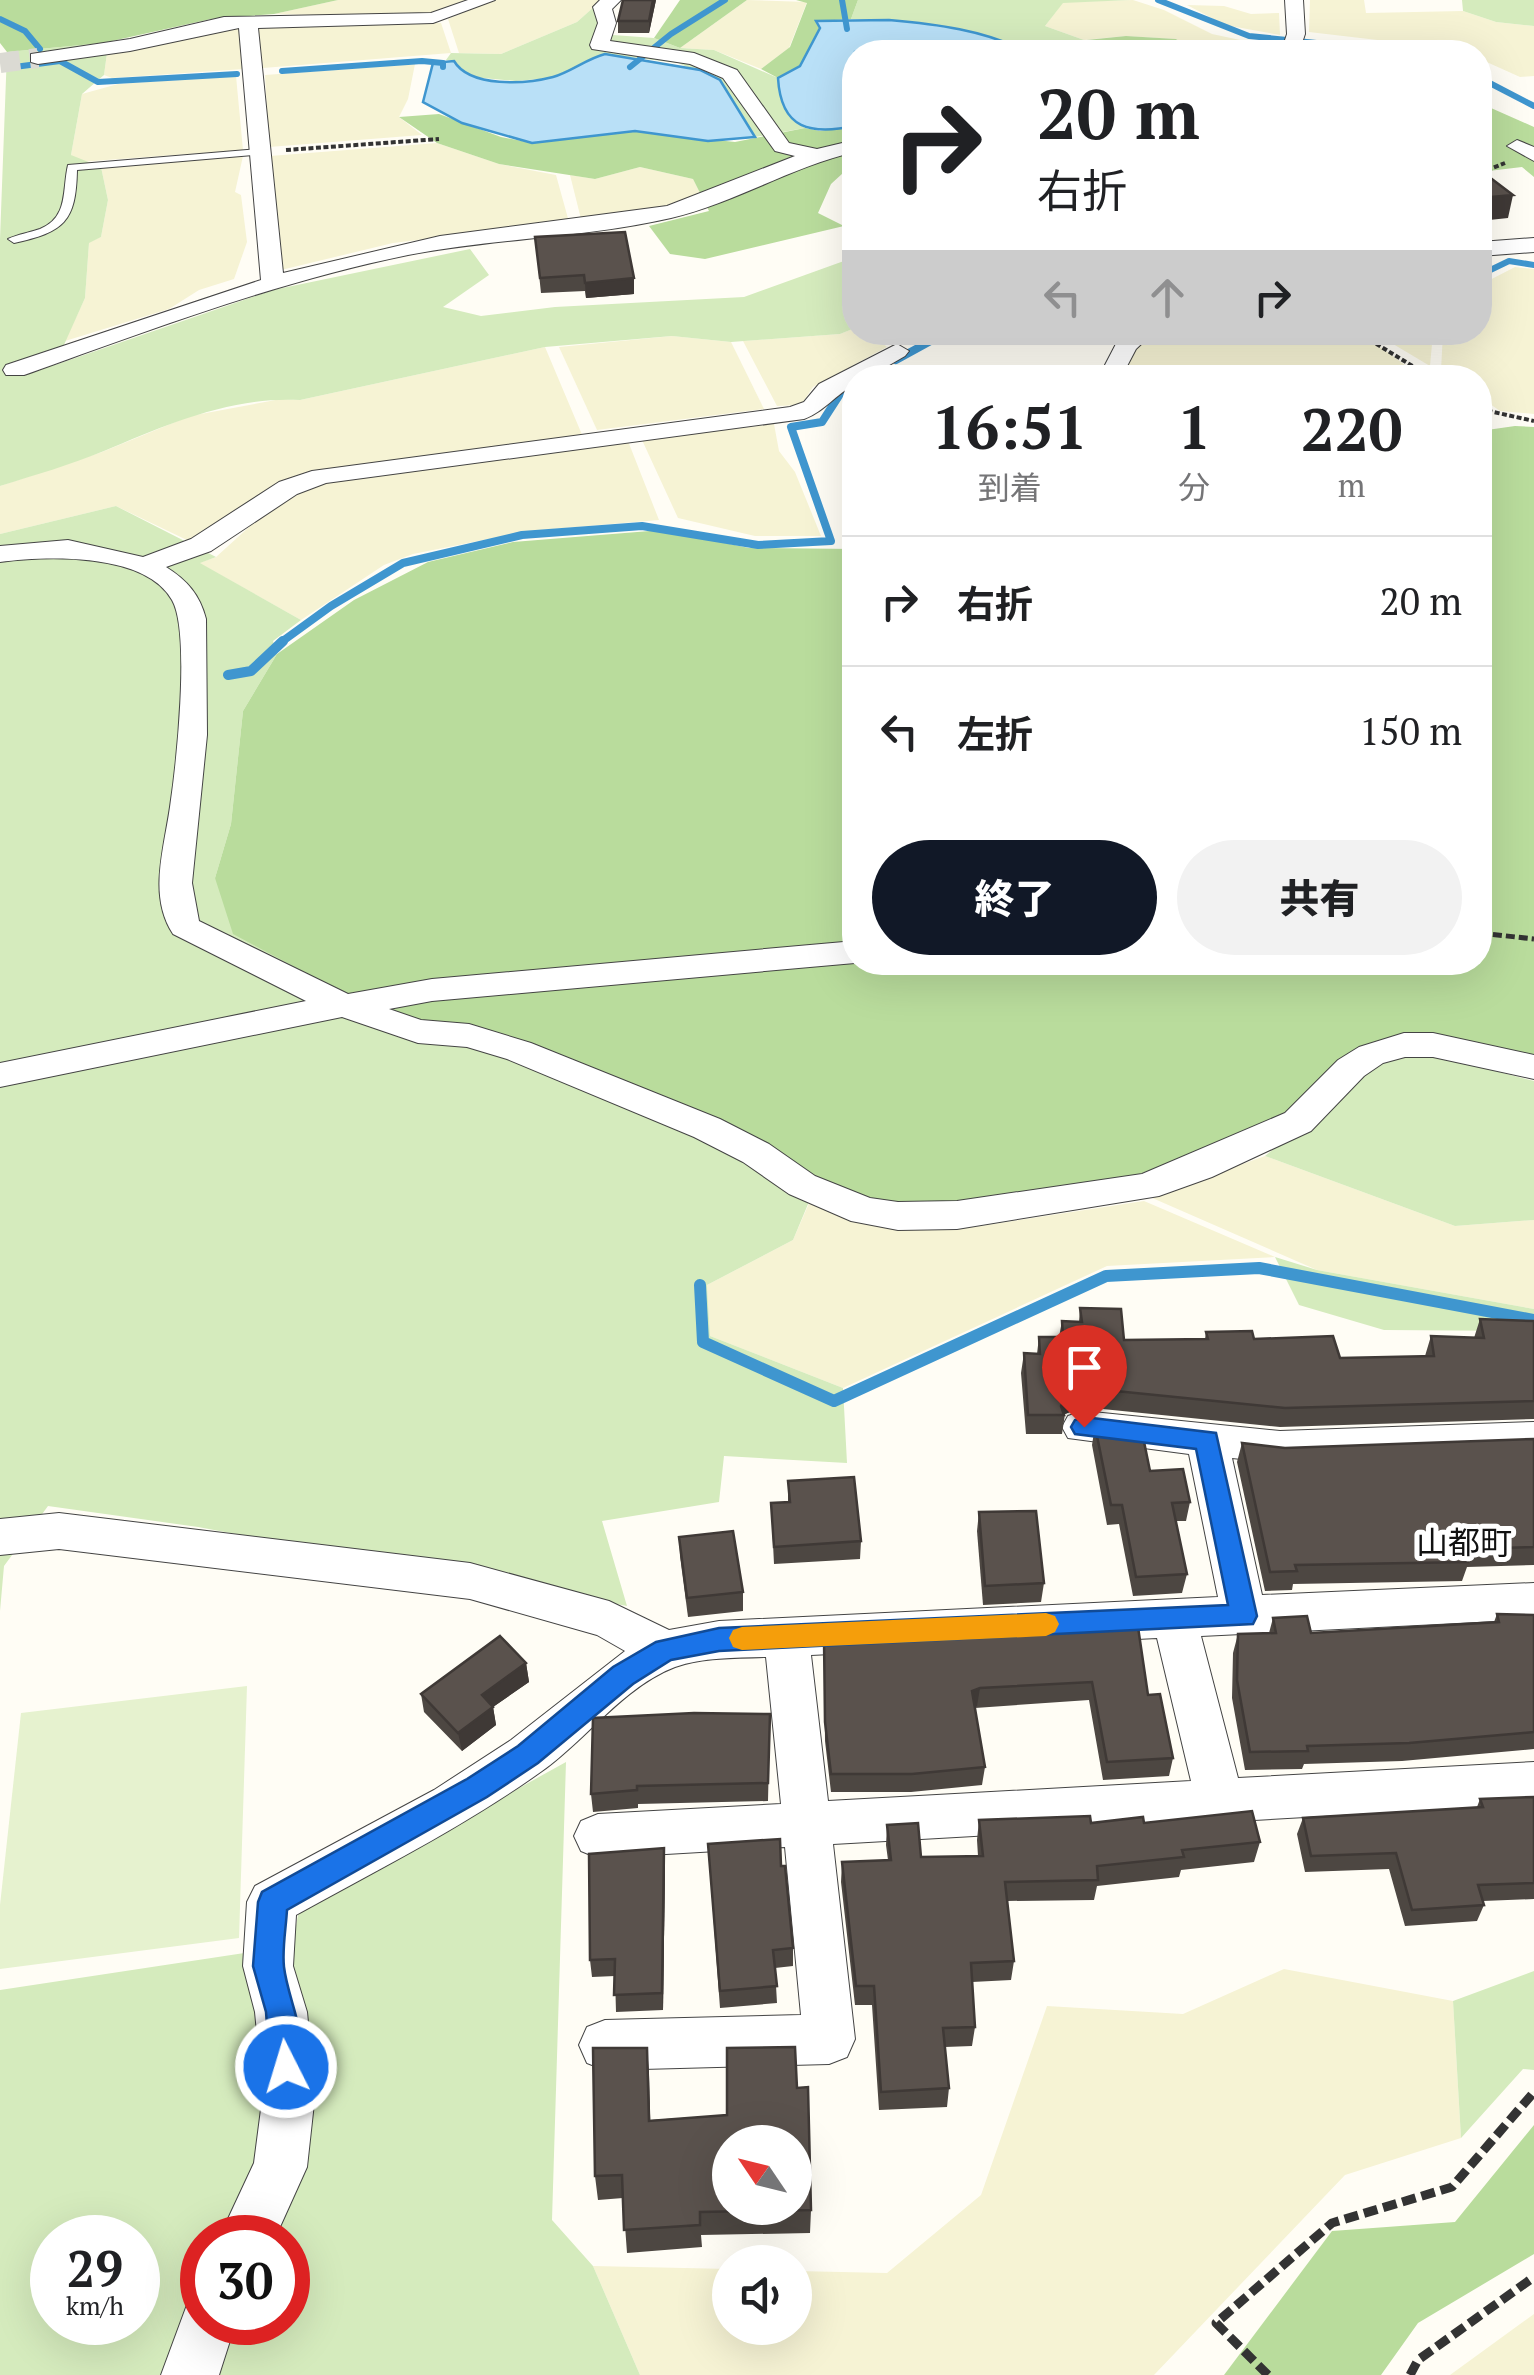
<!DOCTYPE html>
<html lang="ja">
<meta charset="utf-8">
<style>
:root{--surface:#fff;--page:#f2f2f2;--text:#202124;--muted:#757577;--line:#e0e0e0;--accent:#111827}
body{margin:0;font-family:"PT Serif","Noto Sans JP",serif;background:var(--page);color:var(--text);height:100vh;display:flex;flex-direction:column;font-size:38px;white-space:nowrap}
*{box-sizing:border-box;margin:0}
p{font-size:32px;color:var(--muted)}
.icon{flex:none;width:55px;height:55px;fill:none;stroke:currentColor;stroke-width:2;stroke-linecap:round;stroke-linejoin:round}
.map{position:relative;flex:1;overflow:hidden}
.drawer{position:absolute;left:842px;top:365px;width:650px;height:610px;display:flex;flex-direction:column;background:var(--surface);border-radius:40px;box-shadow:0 10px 40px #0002}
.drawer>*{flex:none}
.guide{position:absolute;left:842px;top:40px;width:650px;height:305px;border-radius:40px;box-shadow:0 10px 40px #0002;background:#fff;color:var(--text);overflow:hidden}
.needle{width:65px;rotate:305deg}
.tools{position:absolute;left:712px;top:2125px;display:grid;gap:20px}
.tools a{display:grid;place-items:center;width:100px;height:100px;border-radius:50%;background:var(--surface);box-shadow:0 10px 40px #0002;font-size:50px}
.speed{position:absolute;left:30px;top:2215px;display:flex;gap:20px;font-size:50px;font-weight:700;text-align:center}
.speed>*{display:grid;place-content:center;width:130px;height:130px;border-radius:50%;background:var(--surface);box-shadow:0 10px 40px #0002;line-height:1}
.speed small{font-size:25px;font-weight:400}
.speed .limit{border:15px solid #d22;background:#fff;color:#111}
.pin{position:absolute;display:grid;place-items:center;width:85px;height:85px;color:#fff;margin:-102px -42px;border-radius:50% 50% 50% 0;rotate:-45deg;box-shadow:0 0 10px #0007}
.pin .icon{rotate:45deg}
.me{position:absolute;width:110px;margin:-55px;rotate:355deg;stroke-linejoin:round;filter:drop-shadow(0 0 8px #0008)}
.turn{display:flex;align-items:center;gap:35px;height:210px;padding:0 30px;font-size:45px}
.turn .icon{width:130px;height:130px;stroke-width:2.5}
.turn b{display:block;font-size:70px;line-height:85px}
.lanes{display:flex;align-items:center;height:95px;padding:0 30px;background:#0003;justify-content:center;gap:50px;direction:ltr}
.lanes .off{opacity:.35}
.eta{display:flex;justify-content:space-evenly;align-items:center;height:170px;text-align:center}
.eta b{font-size:60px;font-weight:800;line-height:70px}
.button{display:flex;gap:20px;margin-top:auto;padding:20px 30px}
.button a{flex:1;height:115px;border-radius:60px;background:var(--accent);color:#fff;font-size:40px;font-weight:800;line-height:115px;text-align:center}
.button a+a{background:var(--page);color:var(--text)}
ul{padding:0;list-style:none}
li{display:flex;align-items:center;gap:30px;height:130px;padding:0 30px;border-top:2px solid var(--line)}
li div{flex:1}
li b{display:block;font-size:38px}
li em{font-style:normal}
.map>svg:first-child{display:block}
.farmland{fill:#f6f3d4}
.green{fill:#d5ebbd;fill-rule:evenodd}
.forest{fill:#b9dc9c}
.pitch{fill:#e6f2cf}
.water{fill:#b9e0f7;stroke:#3f96cf;stroke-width:2.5}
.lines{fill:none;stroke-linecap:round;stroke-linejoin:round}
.stream-far3{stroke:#3f96cf;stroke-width:6}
.stream-far2{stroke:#3f96cf;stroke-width:8}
.stream-far1{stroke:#3f96cf;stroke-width:10}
.stream{stroke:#3f96cf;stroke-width:12}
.minor-tunnel{stroke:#dbdad3;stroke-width:20;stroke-dasharray:20 10;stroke-linecap:butt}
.service-casing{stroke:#444;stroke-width:2}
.minor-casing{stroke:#444;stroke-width:2}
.path-far2{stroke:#333;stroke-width:4;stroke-dasharray:5 2.5;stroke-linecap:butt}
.path-far1{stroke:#333;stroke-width:5;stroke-dasharray:9 4;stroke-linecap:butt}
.path{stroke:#333;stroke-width:9;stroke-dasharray:14 6;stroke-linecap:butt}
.service{fill:#fff;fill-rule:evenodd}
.minor{fill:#fff;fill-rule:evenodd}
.wall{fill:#4d4742}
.shaded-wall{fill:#3f3936}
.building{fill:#5a524d;stroke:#3f3936;stroke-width:2.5;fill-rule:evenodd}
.route{fill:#1a73e8;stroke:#114b97;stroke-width:2.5}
.slow{fill:#f59e0b}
.labels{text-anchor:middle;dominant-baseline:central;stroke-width:10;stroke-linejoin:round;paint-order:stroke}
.quarter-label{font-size:32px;fill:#111;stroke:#fff}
</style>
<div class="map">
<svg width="1534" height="2375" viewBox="0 0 1534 2375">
<rect width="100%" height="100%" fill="#fffdf5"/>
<g class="farmland">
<polygon points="338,0 469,0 437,14 403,17 274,14"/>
<polygon points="493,0 602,0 577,22 501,54 459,53 448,19"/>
<polygon points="747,0 807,2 789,48 761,69 714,50 680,48"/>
<polygon points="1133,0 1164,10 1212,34 1282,49 1276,52 1194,52 1176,39 1126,36 1084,40 1045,26 1063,2"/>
<polygon points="1310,0 1364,0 1366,13 1463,11 1496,22 1534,26 1534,76 1520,77 1480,59 1480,52 1309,32"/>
<polygon points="1187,5 1224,6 1251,14 1279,13 1280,35 1225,25"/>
<polygon points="325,21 441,23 451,53 263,68 257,28 266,24"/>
<polygon points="240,26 244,69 112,78 104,75 107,53"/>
<polygon points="415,64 408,99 399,117 422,135 269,147 265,75"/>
<polygon points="236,76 243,150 79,162 71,155 82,94 118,84"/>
<polygon points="437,143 499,164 556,175 569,222 393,243 281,270 270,156"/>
<polygon points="243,156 235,192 241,195 247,242 234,279 199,290 169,309 65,341 85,298 89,242 101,237 108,200 101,167"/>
<polygon points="640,167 693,179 703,199 655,213 582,223 570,175 595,179"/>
<polygon points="1515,267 1534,269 1534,414 1500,411 1480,397 1480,378 1452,377 1441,370 1443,333 1480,332 1480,285"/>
<polygon points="855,328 855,332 871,333 887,347 813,387 801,405 777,406 743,341 840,334"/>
<polygon points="1154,332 1347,333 1382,348 1421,377 1114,378 1136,345"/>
<polygon points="1374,333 1433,333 1430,366 1378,335"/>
<polygon points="672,336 731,342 764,409 597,430 559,347"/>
<polygon points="545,347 583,437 315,472 191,542 116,506 0,534 0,486 102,452 190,416 281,399 300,400"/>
<polygon points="774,424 779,451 795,472 821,536 755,536 678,518 642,440"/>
<polygon points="628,441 659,520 529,531 413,554 384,565 301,620 199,563 216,557 268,510 324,481"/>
<polygon points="1265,1156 1455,1226 1534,1220 1534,1309 1317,1270 1150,1197"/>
<polygon points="810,1201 869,1221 974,1227 1144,1201 1275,1257 1107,1266 843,1388 710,1336 707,1285 793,1240"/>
<polygon points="1284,1969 1453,2001 1461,2138 1345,2175 1154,2375 640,2375 593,2266 730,2269 730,2328 795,2328 795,2271 887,2273 981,2195 1047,2006 1183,2014"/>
<polygon points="1534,2314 1534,2375 1450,2375"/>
</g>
<g class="green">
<path d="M858 0H1130L1063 3 1045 26 1084 40 1047 43 1045 52C1023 52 1006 41 984 36 939 26 897 20 851 19Z"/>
<polygon points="1462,0 1534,0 1534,26 1496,22 1463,11"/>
<path d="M595 6 614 12 613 35 654 38 680 48 714 50 778 78C779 96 789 118 805 128L755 137 720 81 678 63 605 54 551 78 516 81 471 77 454 61 446 60 451 53 501 54 577 22Z"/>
<path d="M103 43 107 53 104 75 82 94 71 155 101 167 108 200 101 237 89 243 85 298 55 365 273 290 470 249 489 275 443 307 481 316 555 307 744 297 855 257V328L840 334 731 342 672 336 545 347 300 400C232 396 165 425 104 451 70 465 35 475 0 486V239L7 52Z"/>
<polygon points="116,506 216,557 200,563 301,620 273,641 277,654 243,711 231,824 215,878 482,1031 816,1185 793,1240 707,1285 710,1336 843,1388 847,1463 724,1456 719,1502 602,1521 627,1606 198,1527 48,1506 4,1566 0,1611 0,534"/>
<polygon points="1433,1055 1534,1081 1534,1220 1455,1226 1265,1156 1384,1059"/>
<polygon points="1275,1257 1317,1270 1534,1309 1534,1331 1384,1330 1299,1305"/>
<path d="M566 1762 552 2220 593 2266 640 2375H0V1990L251 1952 288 1968 299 1910ZM52 2238H138V2322H52ZM202 2238H288V2322H202Z"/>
<polygon points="1534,1971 1534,2070 1523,2069 1461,2138 1453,2001"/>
</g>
<g class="forest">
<polygon points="0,0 338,0 274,14 211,19 103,43 7,52 0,43"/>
<polygon points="680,0 747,0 680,48 654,38"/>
<polygon points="796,0 858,0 851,19 817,21 820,28 800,66 778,78 761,69 790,47 807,3"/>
<polygon points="1126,36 1176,39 1194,52 1045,52 1047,44"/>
<polygon points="1491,108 1534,127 1534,177 1522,167 1480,172 1480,109"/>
<polygon points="439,114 501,137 532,143 635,131 735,142 805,128 820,131 855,126 855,162 831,184 818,213 844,226 705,259 670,254 649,226 709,211 693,179 640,167 595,179 499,164 437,143 399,117"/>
<polygon points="1515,426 1534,427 1534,1058 1409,1035 1284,1114 1196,1154 1111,1184 978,1203 885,1204 816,1185 765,1150 382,1013 233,934 215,878 231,824 243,711 277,654 354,600 428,562 513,542 662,530 749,548 855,549 855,962 1480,962 1480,431"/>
<polygon points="1534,2125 1534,2254 1418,2323 1381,2375 1224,2375 1332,2231 1455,2222"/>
</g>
<polygon class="pitch" points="247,1686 239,1938 0,1969 0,1905 21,1713"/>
<g class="water">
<path d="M889 20C935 24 985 30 1027 52H855V126C811 135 781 130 778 78L800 66 820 28 816 21Z"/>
<path d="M605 54 700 70 720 80 755 137 708 141 635 131 532 143 462 123 423 102 433 63 454 61C470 88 526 84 553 77 571 72 586 59 605 54Z"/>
</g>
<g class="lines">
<g class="stream-far3">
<polyline points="842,0 847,29"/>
<polyline points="1158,0 1249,36 1405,52"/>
<polyline points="0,19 25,31 40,49"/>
<polyline points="630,67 671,34 725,0"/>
<polyline points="7,68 60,61 98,82 237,74"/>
<polyline points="282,71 422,61 443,63 443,67"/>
<polyline points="1480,78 1534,106"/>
<polyline points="1480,275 1509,261 1534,265"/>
</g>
<g class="stream-far2">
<polyline points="896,360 947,332"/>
<polyline points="280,643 331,606 403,563 522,535 642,526 758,545 831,541 791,427 822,422 842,391 855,384"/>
</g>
<polyline class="stream-far1" points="228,675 251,671 283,641"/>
<polyline class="stream" points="700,1285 703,1342 834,1401 1106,1276 1259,1268 1534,1320"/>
<polyline class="minor-tunnel" points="0,63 38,58"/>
<g class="service-casing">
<path id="service" d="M260 149 264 150V154L77 170C76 222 64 232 14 243L8 239C18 234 29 233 40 229 69 217 62 190 68 165Z"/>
</g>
<g class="minor-casing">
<g id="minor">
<path d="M468 0H495L433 23 258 28 283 273 440 236 667 206 795 156 775 151 723 78 690 64 592 49 590 45 598 23 593 7 600 0H621L612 9 616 23 610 41 694 53 737 70 789 143 817 149 855 140V152C793 166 735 203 671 218 584 238 495 238 408 255 276 282 150 330 24 375H6L3 370 6 365 261 280 239 28 130 51 38 64 31 62V54L130 39 224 17 431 13Z"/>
<polygon points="1285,0 1303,0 1305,34 1299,52 1281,52 1287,34"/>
<polygon points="1517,140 1534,147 1534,161 1507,146"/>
<polygon points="1534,238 1534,252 1480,256 1480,242"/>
<polygon points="1127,332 1154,332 1136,349 1125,370 1109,370 1105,365 1118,340"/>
<path d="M897 344 909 351 905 356 867 378H855V384C835 395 825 411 804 419L326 483 297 494 211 551 166 567C187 580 200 595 206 619L207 735 192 883 199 921 348 994 432 979 855 941V963L432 1001 389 1009 421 1020 469 1024 531 1043 720 1119 769 1144 815 1176 870 1198 898 1202 957 1201 1142 1174 1285 1113 1338 1060 1359 1047 1404 1033H1433L1534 1055V1079L1433 1057H1405L1383 1063 1364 1076 1311 1131 1212 1177 1159 1196 957 1229 898 1230 851 1221 789 1194 743 1162 694 1137 507 1059 467 1047 418 1043 342 1017 0 1087V1063L306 1001 173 934C148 896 164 849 170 807 176 767 191 633 172 600 145 552 46 556 0 562V546L68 540 143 557 191 539 279 482 312 471 790 407 804 402 819 384Z"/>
<path d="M1083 1411 1280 1431 1534 1422V1454L1280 1463 1232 1458 1262 1595 1534 1583V1619L1201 1636 1238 1778 1534 1762V1804L833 1844 855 2039 847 2057 829 2064 605 2070 587 2063 579 2045 587 2027 605 2020 801 2015 785 1847 598 1858 581 1851 574 1836 581 1821 598 1814 781 1804 766 1657C737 1658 703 1657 675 1667 623 1687 586 1740 542 1771 465 1826 379 1869 296 1915L293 1966 307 2012 315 2094 307 2167 275 2238H219L254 2163 263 2094 255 2012 243 1966 247 1902 255 1886 434 1790 511 1740 625 1651 597 1635 470 1599 59 1549 0 1555V1519L59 1513 470 1563 609 1601 669 1630 719 1621 1218 1597 1189 1454 1068 1438 1062 1427 1068 1416ZM1157 1638 1191 1781 828 1801 811 1655Z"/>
<polygon points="202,2296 202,2322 236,2322 219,2375 161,2375 188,2302"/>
</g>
</g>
<g class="path-far2">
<polyline points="286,150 439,139"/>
<polyline points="1480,173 1505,163"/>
<polyline points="1357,332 1432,378"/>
<polyline points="1480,409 1534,421"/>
</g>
<polyline class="path-far1" points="1480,933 1534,939"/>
<g class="path">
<polyline points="1268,2375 1216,2323 1332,2223 1452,2187 1534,2092"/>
<polyline points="1410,2375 1418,2360 1534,2277"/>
</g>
<use href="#service" class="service"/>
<use href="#minor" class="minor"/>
</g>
<g class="wall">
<polygon points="656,0 649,33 618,33 618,21"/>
<polygon points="535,237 634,278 634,294 586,298 585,291 541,293"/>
<polygon points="1080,1308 1124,1340 1205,1339 1206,1332 1254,1339 1340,1358 1425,1356 1431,1336 1474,1338 1480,1319 1534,1321 1534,1419 1280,1427 1083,1407 1065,1414 1062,1434 1026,1434 1021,1373 1024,1353 1037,1354 1039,1337 1059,1337 1062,1321 1079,1322"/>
<polygon points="1095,1426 1190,1502 1186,1521 1176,1521 1187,1574 1182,1593 1133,1596 1119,1524 1107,1525 1092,1445"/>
<polygon points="1534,1439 1534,1565 1467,1567 1462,1581 1293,1584 1292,1590 1265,1591 1237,1462 1242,1443 1285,1448"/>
<polygon points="788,1481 861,1541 860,1559 774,1564 771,1503 788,1502"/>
<polygon points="979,1512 1044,1583 1041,1602 983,1605 977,1531"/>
<polygon points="679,1537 743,1592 743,1611 688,1617 680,1556"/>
<polygon points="1497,1614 1534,1615 1534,1749 1402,1761 1304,1764 1302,1769 1245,1770 1232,1698 1233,1653 1238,1634 1269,1633 1273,1618 1311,1633 1494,1622"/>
<polygon points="1138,1627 1148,1695 1173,1758 1169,1776 1103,1780 1089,1700 975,1708 985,1767 982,1785 911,1792 831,1792 825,1741 824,1639"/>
<polygon points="526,1663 529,1682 493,1707 496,1725 462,1751 424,1712 421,1694"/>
<polygon points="770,1714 768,1801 638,1804 638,1808 593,1812 591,1794"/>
<polygon points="1534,1797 1534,1899 1483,1901 1484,1905 1477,1921 1405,1926 1389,1869 1305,1872 1297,1834 1303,1818 1477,1807 1480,1799"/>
<polygon points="979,1820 1144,1823 1260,1842 1254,1862 1181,1870 1179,1877 1097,1886 1094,1900 1007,1901 1014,1961 1011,1980 972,1982 975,2027 972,2046 945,2047 949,2088 947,2107 879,2110 872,2005 855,2005 841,1882 842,1862 888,1860 886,1845 887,1825 921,1857 978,1856 977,1840"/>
<polygon points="708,1844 781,1866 793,1948 793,1966 775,1968 777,2003 720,2008"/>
<polygon points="665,1865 663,2010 616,2012 615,1976 592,1977 590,1960"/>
<polygon points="647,2048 650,2120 727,2115 797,2088 811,2210 810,2233 701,2235 702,2247 627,2253 623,2198 598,2200 595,2176"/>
</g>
<g class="shaded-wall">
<polygon points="653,0 656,0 649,33 649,21"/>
<polygon points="1513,195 1508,218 1480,221 1480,198"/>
<polygon points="634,278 634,294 586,298 585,283"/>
<polygon points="1086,1388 1083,1407 1065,1414 1061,1406 1067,1395"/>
<polygon points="526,1663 529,1682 493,1707 496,1725 462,1751 458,1733 482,1695"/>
<polygon points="980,1688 977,1706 970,1710 972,1691"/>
<polygon points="664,1848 665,1865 663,2010 662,1993"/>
<polygon points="647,2048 649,2073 651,2144 649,2121"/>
</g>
<g class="building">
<polygon points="623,0 653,0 649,21 618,21"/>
<polygon points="1480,170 1513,195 1480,198"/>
<polygon points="625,232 634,278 585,283 584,275 540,278 535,237"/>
<polygon points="1218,371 1230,378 1198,378"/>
<polygon points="1080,1308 1121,1309 1124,1340 1208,1339 1206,1332 1252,1331 1254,1339 1333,1336 1340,1358 1434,1356 1431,1336 1484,1338 1480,1319 1534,1321 1534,1401 1285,1408 1086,1388 1067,1395 1061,1406 1064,1415 1028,1415 1024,1353 1040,1354 1039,1337 1063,1337 1062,1321 1082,1322"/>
<polygon points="1095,1426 1142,1432 1150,1471 1183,1469 1190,1502 1172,1503 1187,1574 1136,1577 1122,1505 1111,1505"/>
<polygon points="1534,1439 1534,1547 1464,1549 1468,1562 1295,1565 1297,1571 1270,1572 1242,1443 1285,1448"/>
<polygon points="854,1477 861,1541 774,1547 771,1503 790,1502 788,1481"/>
<polygon points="1036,1511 1044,1583 985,1586 979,1512"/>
<polygon points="733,1531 743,1592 687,1598 679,1537"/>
<polygon points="1497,1614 1534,1615 1534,1732 1409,1743 1307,1746 1308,1751 1250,1752 1237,1680 1238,1634 1276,1633 1273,1618 1307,1616 1311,1633 1499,1622"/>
<polygon points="1138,1627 1148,1695 1160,1694 1173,1758 1107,1762 1092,1682 980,1688 972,1691 985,1767 912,1774 831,1774 825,1722 824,1639"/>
<polygon points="500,1636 526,1663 482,1695 493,1707 458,1733 421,1694"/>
<polygon points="694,1713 770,1714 768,1783 637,1786 637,1790 591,1794 593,1718"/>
<polygon points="1534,1797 1534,1883 1478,1885 1484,1905 1412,1910 1396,1853 1311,1856 1303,1818 1483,1807 1480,1799"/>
<polygon points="1252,1811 1260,1842 1182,1850 1184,1857 1097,1866 1098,1880 1005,1882 1014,1961 971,1963 975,2027 943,2028 949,2088 881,2092 874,1986 856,1986 842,1862 891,1860 887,1825 918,1823 921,1857 983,1856 979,1820 1090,1816 1091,1823 1143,1817 1144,1823"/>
<polygon points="780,1839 781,1866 785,1866 793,1948 773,1950 777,1986 720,1991 708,1844"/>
<polygon points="664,1848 662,1993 614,1995 615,1959 590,1960 589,1854"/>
<path d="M795 2047 797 2088 808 2087 811 2210 700 2212V2225L624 2230 622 2175 595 2176 593 2048H647L649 2121 727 2115V2048ZM730 2142H795V2208H730Z"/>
</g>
<path class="route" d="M1084 1417 1216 1433 1257 1616 1253 1624 719 1651 671 1660 633 1684 538 1763 487 1797 287 1910C286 1928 282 1949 284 1967 288 2002 312 2042 297 2078L286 2082 275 2078 270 2067 266 2012 253 1966 258 1902 262 1892 467 1779 518 1746 613 1667 656 1642 719 1628 1228 1605 1196 1449 1075 1434 1071 1427 1075 1420Z"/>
<polygon class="slow" points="1046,1613 1055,1616 1059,1624 1055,1632 1046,1636 742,1650 733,1647 729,1638 733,1630 742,1627"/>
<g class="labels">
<g class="quarter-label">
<text x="1464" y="1542">山都町</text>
</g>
</g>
</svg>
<div class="tools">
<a><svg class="needle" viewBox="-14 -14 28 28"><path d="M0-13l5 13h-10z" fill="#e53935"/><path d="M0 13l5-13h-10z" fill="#757577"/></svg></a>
<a><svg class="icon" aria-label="sound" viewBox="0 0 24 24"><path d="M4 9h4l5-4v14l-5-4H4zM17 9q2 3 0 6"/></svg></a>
</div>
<div class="speed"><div>29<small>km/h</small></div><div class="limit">30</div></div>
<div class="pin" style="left:1084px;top:1427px;background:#d93025"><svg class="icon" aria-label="arrive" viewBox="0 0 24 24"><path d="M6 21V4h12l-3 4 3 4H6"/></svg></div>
<svg class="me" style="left:286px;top:2067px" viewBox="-20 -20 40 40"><circle r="17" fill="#1a73e8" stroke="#fff" stroke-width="3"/><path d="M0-11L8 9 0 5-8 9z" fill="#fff"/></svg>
<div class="guide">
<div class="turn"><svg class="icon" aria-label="right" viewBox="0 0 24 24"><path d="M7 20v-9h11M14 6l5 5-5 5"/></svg><div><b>20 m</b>右折</div></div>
<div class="lanes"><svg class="icon off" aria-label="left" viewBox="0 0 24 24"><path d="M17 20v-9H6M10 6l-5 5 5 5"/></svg><svg class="icon off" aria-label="ahead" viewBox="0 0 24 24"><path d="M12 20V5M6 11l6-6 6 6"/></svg><svg class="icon" aria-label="right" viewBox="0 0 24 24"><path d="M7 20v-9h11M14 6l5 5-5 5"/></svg></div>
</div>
<section class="drawer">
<div class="eta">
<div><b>16:51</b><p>到着</p></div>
<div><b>1</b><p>分</p></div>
<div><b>220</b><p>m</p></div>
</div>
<ul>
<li><svg class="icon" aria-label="right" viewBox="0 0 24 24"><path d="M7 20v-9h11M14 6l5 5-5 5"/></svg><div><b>右折</b></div><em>20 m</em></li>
<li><svg class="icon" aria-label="left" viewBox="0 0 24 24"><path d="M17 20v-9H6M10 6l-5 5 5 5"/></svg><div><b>左折</b></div><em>150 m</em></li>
</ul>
<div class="button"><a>終了</a><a>共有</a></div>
</section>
</div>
